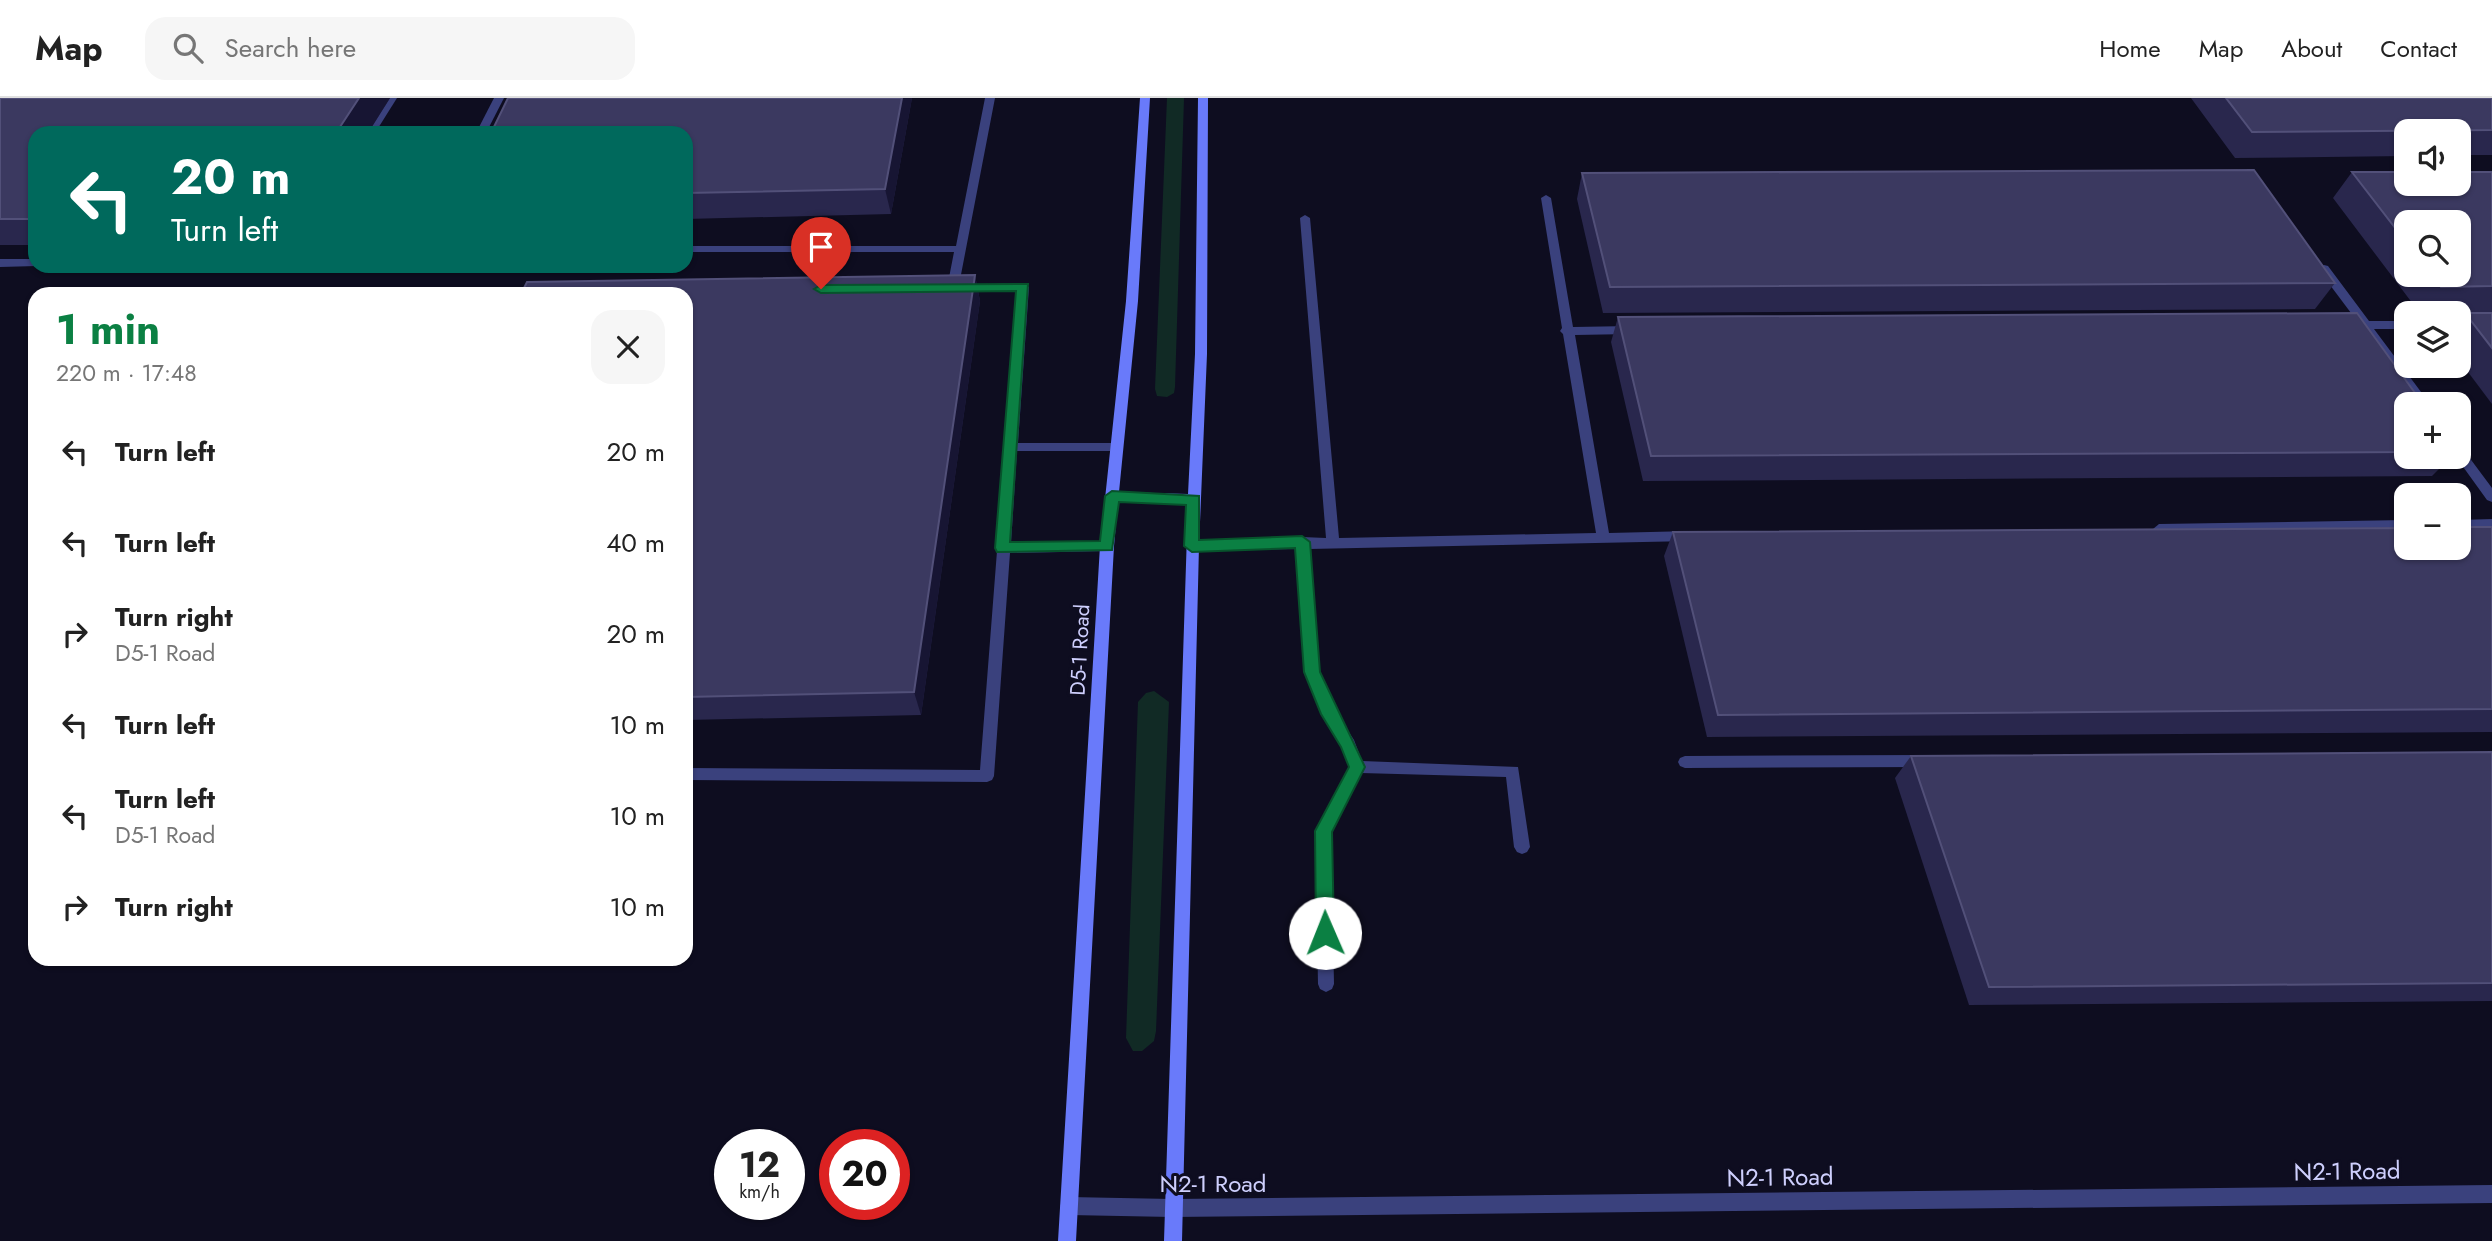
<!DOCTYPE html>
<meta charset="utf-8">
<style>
:root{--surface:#fff;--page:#f6f6f6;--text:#222;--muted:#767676;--line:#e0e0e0;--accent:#0b8043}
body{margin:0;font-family:Jost,sans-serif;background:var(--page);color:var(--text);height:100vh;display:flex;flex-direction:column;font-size:26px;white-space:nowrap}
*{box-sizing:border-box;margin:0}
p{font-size:23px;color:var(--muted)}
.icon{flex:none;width:38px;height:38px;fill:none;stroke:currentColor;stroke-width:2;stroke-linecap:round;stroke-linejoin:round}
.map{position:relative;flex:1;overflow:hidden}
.details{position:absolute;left:28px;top:189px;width:665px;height:679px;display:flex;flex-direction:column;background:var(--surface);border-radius:21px;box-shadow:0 2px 5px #0004}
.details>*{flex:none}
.hud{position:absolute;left:28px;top:28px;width:665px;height:147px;border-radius:21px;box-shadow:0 2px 5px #0004;background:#00695c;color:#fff;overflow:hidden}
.buttons{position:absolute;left:2394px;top:21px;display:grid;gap:14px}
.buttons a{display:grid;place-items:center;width:77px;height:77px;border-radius:14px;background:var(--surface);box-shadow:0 2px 5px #0004;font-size:35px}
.speed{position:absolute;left:714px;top:1031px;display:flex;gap:14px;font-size:35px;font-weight:700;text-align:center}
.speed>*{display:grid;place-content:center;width:91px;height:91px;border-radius:50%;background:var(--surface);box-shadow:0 2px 5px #0004;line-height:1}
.speed small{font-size:18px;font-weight:400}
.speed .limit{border:10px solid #d22;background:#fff;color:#111}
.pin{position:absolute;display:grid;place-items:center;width:60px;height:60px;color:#fff;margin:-72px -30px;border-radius:50% 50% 50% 0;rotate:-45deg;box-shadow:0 0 7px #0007}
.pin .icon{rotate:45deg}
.me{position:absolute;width:77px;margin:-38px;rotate:359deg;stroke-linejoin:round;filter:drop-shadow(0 0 5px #0008)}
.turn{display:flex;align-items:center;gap:24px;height:147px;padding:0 28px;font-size:32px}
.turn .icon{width:91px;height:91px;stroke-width:2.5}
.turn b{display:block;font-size:49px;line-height:60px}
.round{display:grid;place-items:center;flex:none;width:74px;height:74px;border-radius:21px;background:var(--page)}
.head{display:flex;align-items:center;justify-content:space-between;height:119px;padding:0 28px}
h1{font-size:42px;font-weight:700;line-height:52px;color:var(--accent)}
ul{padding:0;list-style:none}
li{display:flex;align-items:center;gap:21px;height:91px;padding:0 28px}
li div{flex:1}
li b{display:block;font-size:26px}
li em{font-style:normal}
header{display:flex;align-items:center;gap:42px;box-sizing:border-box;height:98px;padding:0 35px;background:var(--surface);border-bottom:2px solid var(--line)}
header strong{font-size:33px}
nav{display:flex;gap:38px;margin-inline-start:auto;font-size:24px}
.search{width:490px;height:63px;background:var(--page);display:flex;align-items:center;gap:18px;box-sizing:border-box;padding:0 24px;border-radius:21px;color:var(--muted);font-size:26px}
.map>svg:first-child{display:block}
.green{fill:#112a25}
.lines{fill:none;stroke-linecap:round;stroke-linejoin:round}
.service{fill:#3a417d;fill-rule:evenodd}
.tertiary{fill:#3a417d;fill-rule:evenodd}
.secondary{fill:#697afa;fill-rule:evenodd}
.wall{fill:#29274d;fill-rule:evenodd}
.shaded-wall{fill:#171533}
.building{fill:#3b3960;stroke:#525079;stroke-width:2}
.route{fill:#0b8043;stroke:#07532c;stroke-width:2}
.labels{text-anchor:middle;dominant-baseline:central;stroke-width:6;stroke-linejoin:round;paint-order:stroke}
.street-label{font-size:21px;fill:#cecffd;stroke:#0e0d20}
.near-street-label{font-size:24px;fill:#cecffd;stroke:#0e0d20}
</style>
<header>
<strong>Map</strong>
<div class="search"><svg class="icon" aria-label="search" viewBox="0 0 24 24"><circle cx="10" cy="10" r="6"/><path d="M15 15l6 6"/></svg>Search here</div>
<nav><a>Home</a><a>Map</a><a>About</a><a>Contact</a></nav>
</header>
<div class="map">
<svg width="2492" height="1143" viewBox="0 0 2492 1143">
<rect width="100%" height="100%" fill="#0e0d20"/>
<g class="green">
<polygon points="1167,0 1184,0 1175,289 1174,295 1167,299 1157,298 1155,291"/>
<polygon points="1154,593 1169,604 1156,933 1154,943 1142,953 1133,953 1126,940 1138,604 1146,595"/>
</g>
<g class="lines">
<g class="service">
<polygon points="387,0 397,0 375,35 365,35"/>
<polygon points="494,0 504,0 486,35 476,35"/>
<polygon points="985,0 995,0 959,187 1023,185 1029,189 1018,345 1117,345 1123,349 1117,353 1017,353 1011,445 1107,443 1114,448 1107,453 1010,455 994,678 992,682 987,684 686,682 686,670 980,672 997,453 995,450 998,446 1017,193 949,193 947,190 954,154 686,154 686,148 956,148"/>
<polygon points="1546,97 1551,100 1573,229 1631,228 1637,232 1631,236 1575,237 1609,435 1691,433 1698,438 1691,443 1309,451 1319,574 1335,613 1354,642 1362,663 1518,669 1530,749 1527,754 1522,756 1517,754 1514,749 1506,679 1361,675 1331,733 1334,886 1332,891 1326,894 1320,891 1318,886 1315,733 1350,669 1343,648 1322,616 1305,574 1296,451 1192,453 1185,448 1192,443 1302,439 1326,440 1300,120 1305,117 1310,120 1339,440 1596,435 1563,236 1560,233 1562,230 1541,100"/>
<polygon points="0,161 35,161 35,168 37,168 0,169"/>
<polygon points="2324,167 2328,168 2369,223 2406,223 2406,231 2374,231 2430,306 2418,306 2362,231 2344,230 2344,224 2357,223 2318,171"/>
<polygon points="541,189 547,193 545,196 496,196 502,192"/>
<polygon points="2459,350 2463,351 2492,390 2492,404 2487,402 2456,359 2459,359"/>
<polygon points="2492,421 2492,431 2459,432 2459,422"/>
<polygon points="2406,422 2406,432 2159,436 2153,431 2159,426"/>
<polygon points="1927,657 1932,659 1934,663 1932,667 1927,669 1685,670 1680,668 1678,664 1680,660 1685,658"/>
</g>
<polygon class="tertiary" points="2492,1087 2492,1105 1172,1119 1069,1117 1063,1114 1060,1108 1063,1102 1069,1099 1172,1101"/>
<polygon class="secondary" points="1140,0 1150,0 1138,203 1119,394 1188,396 1195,256 1198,0 1208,0 1207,256 1199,448 1182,1143 1164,1143 1188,405 1118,403 1114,448 1076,1143 1058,1143 1100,448 1126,203"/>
</g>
<g class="wall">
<polygon points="0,0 390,0 368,35 35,35 35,147 0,147"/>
<polygon points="912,0 891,116 686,121 686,35"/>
<polygon points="2191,0 2492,0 2492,57 2459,57 2459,33 2406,33 2406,58 2235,60"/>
<path d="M2352 74H2492V214H2419L2333 100ZM2406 124 2459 177H2406Z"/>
<polygon points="1582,75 2335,185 2315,211 1603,215 1577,101"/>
<polygon points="975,177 980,203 921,617 686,622 686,196"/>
<polygon points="2465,215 2492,215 2492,306 2459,262 2459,222"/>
<polygon points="1618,219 2406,306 2406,359 2451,359 2432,378 1643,383 1611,244"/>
<polygon points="2492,429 2492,634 1707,639 1664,458 1673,434"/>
<polygon points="2492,654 2492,903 1969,907 1895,680 1911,658"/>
</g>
<g class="shaded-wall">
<polygon points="359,0 390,0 368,35 336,35"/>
<polygon points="902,0 912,0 891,116 885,91"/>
<polygon points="975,177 980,203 921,617 914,594"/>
</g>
<g class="building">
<polygon points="0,0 359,0 336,35 35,35 35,121 0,121"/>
<polygon points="508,0 902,0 885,91 686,95 686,35 491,35"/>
<polygon points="2226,0 2492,0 2492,32 2252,34"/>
<polygon points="2254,72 2335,185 1610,189 1582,75"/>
<polygon points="2352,74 2406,74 2406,86 2459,86 2459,74 2492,74 2492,188 2441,189 2432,177 2459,177 2459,124 2406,124 2406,144"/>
<polygon points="975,177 914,594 686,599 686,196 521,196 527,184"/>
<polygon points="2357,215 2423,306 2406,306 2406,354 1651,358 1618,219"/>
<polygon points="2465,215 2492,215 2492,250"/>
<polygon points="2459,429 2492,429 2492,611 1718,617 1673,434 2406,430 2406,450 2459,450"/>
<polygon points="2492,654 2492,885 1989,889 1911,658"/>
</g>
<polygon class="route" points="1028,186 1010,444 1100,443 1105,398 1112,393 1199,398 1199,442 1302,438 1310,444 1320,574 1365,669 1332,734 1334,835 1332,841 1325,844 1319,841 1316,835 1315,733 1349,669 1341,649 1321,616 1304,574 1295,450 1192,454 1184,448 1186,407 1119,404 1112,452 997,454 995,450 1016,193 821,195 814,191 821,187"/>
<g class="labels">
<g class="street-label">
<text transform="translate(1080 552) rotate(-87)">D5-1 Road</text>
</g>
<g class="near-street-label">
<text transform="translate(2347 1073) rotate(-1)">N2-1 Road</text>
<text transform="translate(1780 1079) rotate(-1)">N2-1 Road</text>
<text x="1213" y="1085">N2-1 Road</text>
</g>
</g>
</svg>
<div class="buttons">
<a><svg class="icon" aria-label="sound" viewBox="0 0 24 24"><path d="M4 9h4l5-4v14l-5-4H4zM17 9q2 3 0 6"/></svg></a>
<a><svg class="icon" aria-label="search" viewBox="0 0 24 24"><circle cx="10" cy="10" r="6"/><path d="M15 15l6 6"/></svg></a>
<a><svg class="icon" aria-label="layers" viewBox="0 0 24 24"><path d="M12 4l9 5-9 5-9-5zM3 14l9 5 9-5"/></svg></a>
<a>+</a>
<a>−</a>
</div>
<div class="speed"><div>12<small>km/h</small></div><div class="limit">20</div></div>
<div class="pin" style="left:821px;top:191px;background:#d93025"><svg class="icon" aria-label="arrive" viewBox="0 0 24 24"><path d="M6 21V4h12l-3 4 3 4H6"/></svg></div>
<svg class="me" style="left:1325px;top:835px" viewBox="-20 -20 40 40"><circle r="19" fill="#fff"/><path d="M0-13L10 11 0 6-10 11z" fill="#0b8043"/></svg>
<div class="hud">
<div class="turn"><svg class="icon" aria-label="left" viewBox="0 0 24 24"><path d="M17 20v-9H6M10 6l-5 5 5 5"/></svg><div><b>20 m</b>Turn left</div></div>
</div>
<section class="details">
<div class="head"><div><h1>1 min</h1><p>220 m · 17:48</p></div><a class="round"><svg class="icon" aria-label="close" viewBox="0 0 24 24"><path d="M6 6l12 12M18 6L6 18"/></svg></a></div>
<ul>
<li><svg class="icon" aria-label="left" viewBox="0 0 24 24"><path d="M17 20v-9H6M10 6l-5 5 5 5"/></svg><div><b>Turn left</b></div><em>20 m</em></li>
<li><svg class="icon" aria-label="left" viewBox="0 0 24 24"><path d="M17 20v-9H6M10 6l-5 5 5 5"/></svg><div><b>Turn left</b></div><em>40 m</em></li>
<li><svg class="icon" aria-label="right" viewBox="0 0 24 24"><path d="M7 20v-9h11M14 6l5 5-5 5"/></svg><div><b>Turn right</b><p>D5-1 Road</p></div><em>20 m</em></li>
<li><svg class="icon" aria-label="left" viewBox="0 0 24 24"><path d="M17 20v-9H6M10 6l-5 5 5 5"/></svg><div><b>Turn left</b></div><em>10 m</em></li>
<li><svg class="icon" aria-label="left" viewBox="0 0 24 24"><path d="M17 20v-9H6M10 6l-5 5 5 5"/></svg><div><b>Turn left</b><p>D5-1 Road</p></div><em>10 m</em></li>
<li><svg class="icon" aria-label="right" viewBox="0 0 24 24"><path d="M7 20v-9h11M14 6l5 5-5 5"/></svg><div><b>Turn right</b></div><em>10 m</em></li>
</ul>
</section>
</div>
